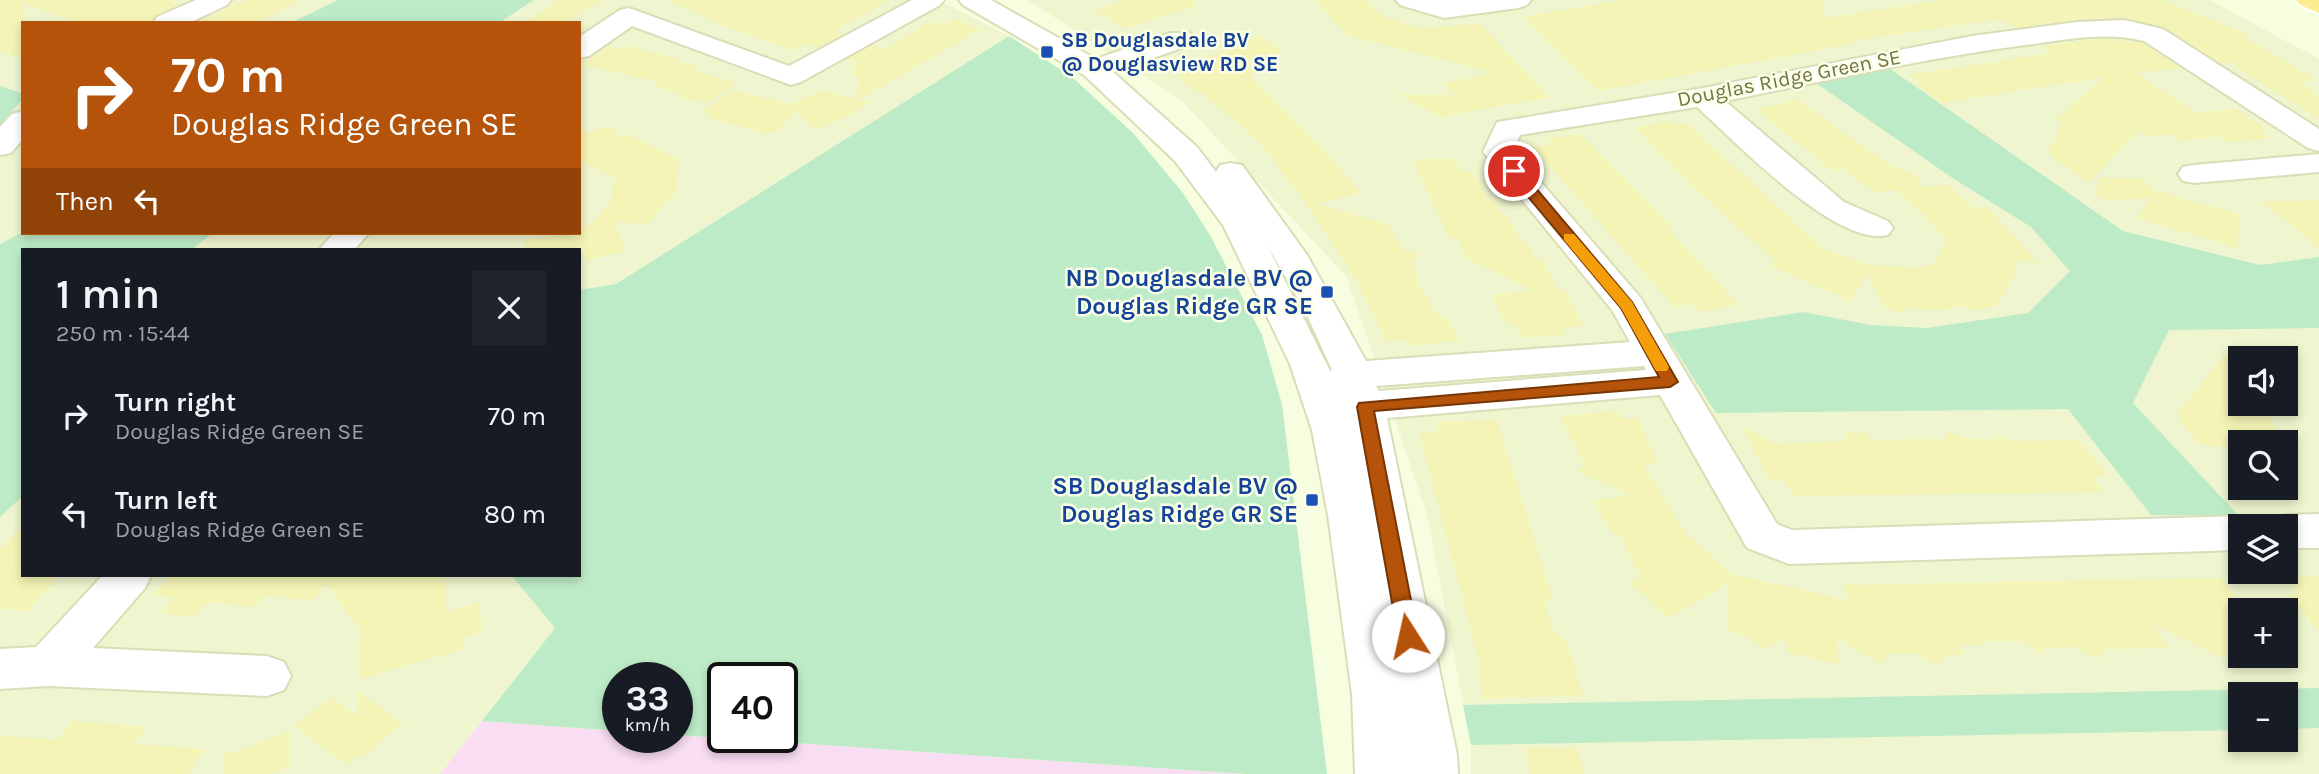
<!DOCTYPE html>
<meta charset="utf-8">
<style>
:root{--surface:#171b24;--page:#20242c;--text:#f1f3f6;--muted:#9ea1a6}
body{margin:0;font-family:Karla,sans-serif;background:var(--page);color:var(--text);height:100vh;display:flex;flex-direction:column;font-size:26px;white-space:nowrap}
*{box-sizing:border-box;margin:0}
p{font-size:23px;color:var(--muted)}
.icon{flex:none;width:38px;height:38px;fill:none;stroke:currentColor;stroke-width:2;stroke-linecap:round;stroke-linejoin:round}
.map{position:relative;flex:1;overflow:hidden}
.side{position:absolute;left:21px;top:248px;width:560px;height:329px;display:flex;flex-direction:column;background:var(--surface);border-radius:0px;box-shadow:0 4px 10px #0003}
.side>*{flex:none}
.hud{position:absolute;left:21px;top:21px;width:560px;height:214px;border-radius:0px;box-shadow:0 4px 10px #0003;background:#b45309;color:#fff;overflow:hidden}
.controls{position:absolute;left:2228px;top:346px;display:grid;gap:14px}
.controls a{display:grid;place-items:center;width:70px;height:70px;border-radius:0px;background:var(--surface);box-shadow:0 4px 10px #0003;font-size:35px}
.speed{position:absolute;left:602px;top:662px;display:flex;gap:14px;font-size:35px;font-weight:700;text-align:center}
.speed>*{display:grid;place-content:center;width:91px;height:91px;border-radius:50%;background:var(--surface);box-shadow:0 4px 10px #0003;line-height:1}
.speed small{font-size:18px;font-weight:400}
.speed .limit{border:4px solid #111;border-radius:10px;background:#fff;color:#111}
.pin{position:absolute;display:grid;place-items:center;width:60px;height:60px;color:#fff;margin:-30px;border:4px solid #fff;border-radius:50%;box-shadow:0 2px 7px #0007}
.me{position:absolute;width:77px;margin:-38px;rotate:350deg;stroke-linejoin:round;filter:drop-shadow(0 0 5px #0008)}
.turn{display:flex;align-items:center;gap:24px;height:147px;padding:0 35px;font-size:32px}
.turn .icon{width:91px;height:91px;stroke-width:2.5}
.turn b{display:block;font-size:49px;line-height:60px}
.then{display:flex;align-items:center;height:66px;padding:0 35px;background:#0003;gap:14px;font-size:26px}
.round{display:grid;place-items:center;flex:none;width:74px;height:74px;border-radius:0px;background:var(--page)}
.head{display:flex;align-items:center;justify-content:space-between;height:119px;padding:0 35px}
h1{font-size:42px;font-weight:600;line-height:52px}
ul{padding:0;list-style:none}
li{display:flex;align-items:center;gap:21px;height:98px;padding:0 35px}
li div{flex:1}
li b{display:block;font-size:26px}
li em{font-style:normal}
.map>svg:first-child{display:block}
.residential{fill:#eff5ce;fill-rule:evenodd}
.education{fill:#f9ddf3}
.green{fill:#beebc7;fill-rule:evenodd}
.building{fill:#f4f4b6}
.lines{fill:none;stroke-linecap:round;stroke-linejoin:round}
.minor-casing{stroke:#daddb6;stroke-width:4}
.highway-casing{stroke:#fff;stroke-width:4}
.minor{fill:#fff;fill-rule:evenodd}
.highway{fill:#fced92;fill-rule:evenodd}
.route{fill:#b45309;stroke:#753606;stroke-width:2}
.slow{fill:#f59e0b}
.transit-dot{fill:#1a4fb4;stroke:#faffe7;stroke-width:2.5}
.labels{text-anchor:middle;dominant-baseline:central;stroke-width:5;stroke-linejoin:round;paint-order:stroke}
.far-transit-label{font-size:21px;font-weight:bold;fill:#164399;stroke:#faffe7;text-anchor:start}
.far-street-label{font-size:21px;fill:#757346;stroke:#faffe7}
.transit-label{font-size:24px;font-weight:bold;fill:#164399;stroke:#faffe7;text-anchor:end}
</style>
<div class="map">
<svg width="2319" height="774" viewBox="0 0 2319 774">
<rect width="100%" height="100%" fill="#f7fedf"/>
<g class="residential">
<polygon points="0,0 338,0 290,23 23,23 23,232 0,244"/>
<polygon points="534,0 938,0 1009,36 616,284 579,290 579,250 191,250 213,233 579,233 579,23 499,23"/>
<path d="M1028 0H2210L2319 59V774H1471V745L1427 514 1346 276 1182 101ZM2240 359H2286V404H2240ZM2240 443H2286V488H2240ZM2240 527H2286V572H2240ZM2240 611H2286V656H2240ZM2240 695H2286V740H2240Z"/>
<polygon points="23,496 23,576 512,576 555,628 440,774 0,774 0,517"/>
</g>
<polygon class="education" points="482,721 618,731 618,737 677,735 1245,774 440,774"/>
<g class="green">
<polygon points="338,0 534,0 499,23 290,23"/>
<path d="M1009 36 1072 77 1134 134 1183 193 1210 235 1262 335 1282 404 1327 774H1245L677 735V677H618V731L482 721 555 628 512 576H579V290L616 284ZM723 677H782V737H723Z"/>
<polygon points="1889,68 2123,231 2260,265 2319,257 2319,328 2169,330 2133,403 2239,516 2151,515 2068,409 1716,413 1665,334 1803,312 1871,325 1927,328 2028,313 2070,271 2031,227 1954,179 1816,83"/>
<polygon points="0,86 23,94 23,98 0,126"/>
<polygon points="23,232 213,233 191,250 23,250 23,496 0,517 0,244"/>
<polygon points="2319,688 2319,728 2286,729 2286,695 2240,695 2240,730 1471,745 1463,705"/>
</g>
<g class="building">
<polygon points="0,0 23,0 23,59 0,51"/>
<polygon points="26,0 166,0 180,4 156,15 151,23 83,23 25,5"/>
<polygon points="247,0 300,0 257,23 196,23"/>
<polygon points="559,0 603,0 562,23 525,23"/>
<polygon points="668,0 890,0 834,31 843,34 817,48 806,43 794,50 723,26"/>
<polygon points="1125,0 1194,0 1195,7 1124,28 1095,11"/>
<polygon points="1314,0 1366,0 1386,18 1423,29 1479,23 1550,97 1440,117 1398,94 1456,96 1443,84 1494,73 1347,35"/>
<polygon points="1623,0 1823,0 1824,18 1945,0 2162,0 2250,35 2243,37 2317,80 2300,82 2319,96 2319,119 2229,62 2221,63 2164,27 2125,17 2077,19 2015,28 2002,19 1956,25 1853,41 1856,43 1598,91 1522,17"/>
<polygon points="953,19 981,29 859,100 870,102 846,117 816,129 795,112 776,132 764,133 706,117 711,114 702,112 731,90 790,104 821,91 855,99 861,79 849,75 856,71 850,68 858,63 847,59 873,45 884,49 932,21 943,25"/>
<polygon points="1259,36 1279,47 1278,63 1249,75 1321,147 1361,193 1315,204 1388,224 1404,250 1419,255 1411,263 1419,275 1415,280 1440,318 1447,317 1460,340 1411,346 1407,339 1386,341 1352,273 1299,194 1257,140 1200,91 1196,93 1178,76 1187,73 1181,67"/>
<polygon points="2100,39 2143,43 2180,68 2137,73 2195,113 2236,109 2266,129 2258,130 2270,138 2228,142 2218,136 2180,141 2170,134 2149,137 2139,130 2089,183 2067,166 2062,166 2048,152 2062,123 2055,120 2104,77 1942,103 1915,84 1921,83 1910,75 2052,53 2041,46"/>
<polygon points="624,46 680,59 677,61 699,67 693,71 736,82 708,102 678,97 682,94 653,86 659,82 584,65 609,47 619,49"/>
<polygon points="1798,100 1891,166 1916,175 1920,183 1916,187 1949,185 1973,208 1987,207 2040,265 2017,259 2015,275 1997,305 1970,311 1964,305 1941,310 1908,308 1899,313 1884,306 1867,273 1851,301 1771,266 1775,261 1678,173 1635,127 1668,121 1676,125 1688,124 1823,249 1868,265 1914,268 1932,265 1947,242 1917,207 1917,211 1896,189 1876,193 1842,169 1832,171 1756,109"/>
<polygon points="600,127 616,128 619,138 624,134 631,136 679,159 675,193 647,225 614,221 626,251 585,261 581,250 525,250 524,240 579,233 579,228 592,224 610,203 615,177 579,161 579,131 593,133"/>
<polygon points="1581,134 1674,228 1664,224 1738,304 1700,312 1692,303 1674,307 1533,147 1551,144 1547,139"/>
<polygon points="1454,158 1461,172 1472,171 1487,199 1493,199 1501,214 1506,214 1522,243 1527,242 1536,260 1542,259 1559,291 1565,290 1584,326 1562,328 1566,335 1522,338 1516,327 1504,321 1491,295 1533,290 1467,259 1457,237 1449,238 1413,160"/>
<polygon points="2101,178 2141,178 2155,190 2240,215 2237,248 2137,218 2151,198 2109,200 2094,195"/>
<polygon points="2319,200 2319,248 2262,202"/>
<polygon points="2240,351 2240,404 2261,404 2286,443 2240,443 2240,449 2198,444 2177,414 2223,356"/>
<polygon points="1617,411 1621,419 1637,418 1658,463 1643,464 1686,534 1732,574 1851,601 1842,585 2220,578 2240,602 2240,650 2234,650 2232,658 2220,657 2151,623 2169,648 2104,649 2098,659 2076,647 2044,648 2042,654 2022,641 1984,641 1983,645 1959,645 1965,655 1947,655 1942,662 1930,663 1916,653 1889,653 1881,664 1836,638 1839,664 1787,653 1786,638 1762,649 1751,638 1727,631 1728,583 1668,618 1630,583 1641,577 1620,537 1613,534 1593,501 1630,495 1577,471 1584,464 1560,416"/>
<polygon points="1497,420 1552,597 1545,605 1553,630 1566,640 1583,695 1484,699 1477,669 1481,669 1419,432 1439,432 1436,422"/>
<polygon points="1741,426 1776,444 1847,441 1843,433 1867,433 1871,440 1944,439 1949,432 1966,439 1995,439 1997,435 2011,441 2079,440 2108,476 2092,476 2104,492 1793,496 1785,481 1770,481"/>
<polygon points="23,527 23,576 59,576 28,611 0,609 0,549"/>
<polygon points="171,576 446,576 445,613 480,602 481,633 464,637 464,649 359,679 361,630 326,584 312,601 265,595 254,607 208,601 194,617 162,613 175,598 153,595"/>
<polygon points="2284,576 2319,576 2319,632 2287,594 2298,594"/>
<polygon points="358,691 403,723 361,758 358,756 347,765 295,726 331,697 357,716"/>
<polygon points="72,721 147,727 134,744 205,750 188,774 0,774 0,736 57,740"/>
<polygon points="289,731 291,766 270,774 223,774 223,752 233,753"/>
<polygon points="1525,748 1578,749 1584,774 1531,774"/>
</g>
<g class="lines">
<g class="minor-casing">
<g id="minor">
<polygon points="196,0 231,0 227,5 189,23 153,23 157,17"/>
<polygon points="912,0 944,0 940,5 801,82 791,85 632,26 589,56 579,58 579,37 620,10 629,8 789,66"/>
<path d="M959 0H991L1096 59 1170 33H1190L1194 39 1190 45 1113 72 1197 147 1216 172 1220 165 1231 163 1242 165 1307 255 1366 361 1630 342 1612 310 1483 152 1497 122 1703 88 1972 36 2077 22 2124 20 2163 29 2319 129V151L2308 148 2144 41C2105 31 2065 40 2026 45 1925 58 1825 81 1725 101L1844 202 1888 221 1893 228 1888 235C1836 248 1735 141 1697 107L1520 135 1514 151 1640 297 1777 524 1792 530 2240 516 2255 521 2258 527H2240V550L1789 564 1747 548 1660 395 1387 418 1457 755 1458 774H1355L1352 694 1328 515 1312 430 1290 364 1223 225 1175 161 1084 75 963 5ZM1267 245 1306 313 1332 370 1330 371ZM1644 366 1646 370 1379 391 1376 386Z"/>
<polygon points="1396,0 1531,0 1527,5 1518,8 1444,18 1400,5"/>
<polygon points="23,111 23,139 11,153 0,155 0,127 12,114"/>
<polygon points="2319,154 2319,172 2194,183 2183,181 2178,174 2183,167 2194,165"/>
<polygon points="334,233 369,233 354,250 319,250"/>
<polygon points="2319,514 2319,548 2286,548 2286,527 2267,527 2271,520 2286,515"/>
<polygon points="102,576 151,576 145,588 93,648 267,656 284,662 291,676 284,690 267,696 48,686 0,689 0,649 36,647"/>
</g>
</g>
<g class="highway-casing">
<polygon id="highway" points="2296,0 2319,0 2319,13 2300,5"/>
</g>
<use href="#minor" class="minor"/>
<use href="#highway" class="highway"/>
</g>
<polygon class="route" points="1509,168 1519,168 1632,302 1678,382 1670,387 1374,411 1418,636 1415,642 1401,642 1398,636 1357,407 1359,403 1659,377 1621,308 1509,174"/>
<polygon class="slow" points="1564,234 1574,234 1632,302 1669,367 1667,371 1656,371 1621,308 1564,240"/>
<g class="transit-dot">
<rect x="1040" y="45" width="14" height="14" rx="3.5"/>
<rect x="1320" y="285" width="14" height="14" rx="3.5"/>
<rect x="1305" y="493" width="14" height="14" rx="3.5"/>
</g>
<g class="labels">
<g class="far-transit-label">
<text x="1061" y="40">SB Douglasdale BV<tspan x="1061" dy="24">@ Douglasview RD SE</tspan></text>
</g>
<g class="far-street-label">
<text transform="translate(1789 78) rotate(-11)">Douglas Ridge Green SE</text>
</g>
<g class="transit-label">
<text x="1313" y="278">NB Douglasdale BV @<tspan x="1313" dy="28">Douglas Ridge GR SE</tspan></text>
<text x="1298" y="486">SB Douglasdale BV @<tspan x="1298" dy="28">Douglas Ridge GR SE</tspan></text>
</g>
</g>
</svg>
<div class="controls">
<a><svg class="icon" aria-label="sound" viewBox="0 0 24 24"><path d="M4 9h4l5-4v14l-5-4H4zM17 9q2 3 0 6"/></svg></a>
<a><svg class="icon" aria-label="search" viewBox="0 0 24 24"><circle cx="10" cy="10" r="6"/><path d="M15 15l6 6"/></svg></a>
<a><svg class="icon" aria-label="layers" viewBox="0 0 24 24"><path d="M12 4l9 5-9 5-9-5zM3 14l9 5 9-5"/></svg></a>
<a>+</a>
<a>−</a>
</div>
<div class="speed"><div>33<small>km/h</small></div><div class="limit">40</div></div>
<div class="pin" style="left:1514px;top:171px;background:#d93025"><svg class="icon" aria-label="arrive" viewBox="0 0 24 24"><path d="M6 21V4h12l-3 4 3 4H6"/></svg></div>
<svg class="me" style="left:1408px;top:636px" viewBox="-20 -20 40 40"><circle r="19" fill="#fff"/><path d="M0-13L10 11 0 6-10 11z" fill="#b45309"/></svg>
<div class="hud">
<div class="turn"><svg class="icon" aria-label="right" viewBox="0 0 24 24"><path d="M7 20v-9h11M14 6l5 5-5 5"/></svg><div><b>70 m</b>Douglas Ridge Green SE</div></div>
<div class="then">Then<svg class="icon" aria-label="left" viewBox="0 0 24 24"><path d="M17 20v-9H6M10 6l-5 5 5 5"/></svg></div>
</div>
<section class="side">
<div class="head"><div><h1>1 min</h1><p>250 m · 15:44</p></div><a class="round"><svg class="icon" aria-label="close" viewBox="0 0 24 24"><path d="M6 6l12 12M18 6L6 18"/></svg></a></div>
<ul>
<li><svg class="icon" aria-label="right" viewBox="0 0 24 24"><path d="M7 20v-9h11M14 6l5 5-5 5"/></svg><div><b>Turn right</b><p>Douglas Ridge Green SE</p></div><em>70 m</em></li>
<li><svg class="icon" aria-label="left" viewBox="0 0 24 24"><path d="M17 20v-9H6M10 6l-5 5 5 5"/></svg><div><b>Turn left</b><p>Douglas Ridge Green SE</p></div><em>80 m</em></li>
</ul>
</section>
</div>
